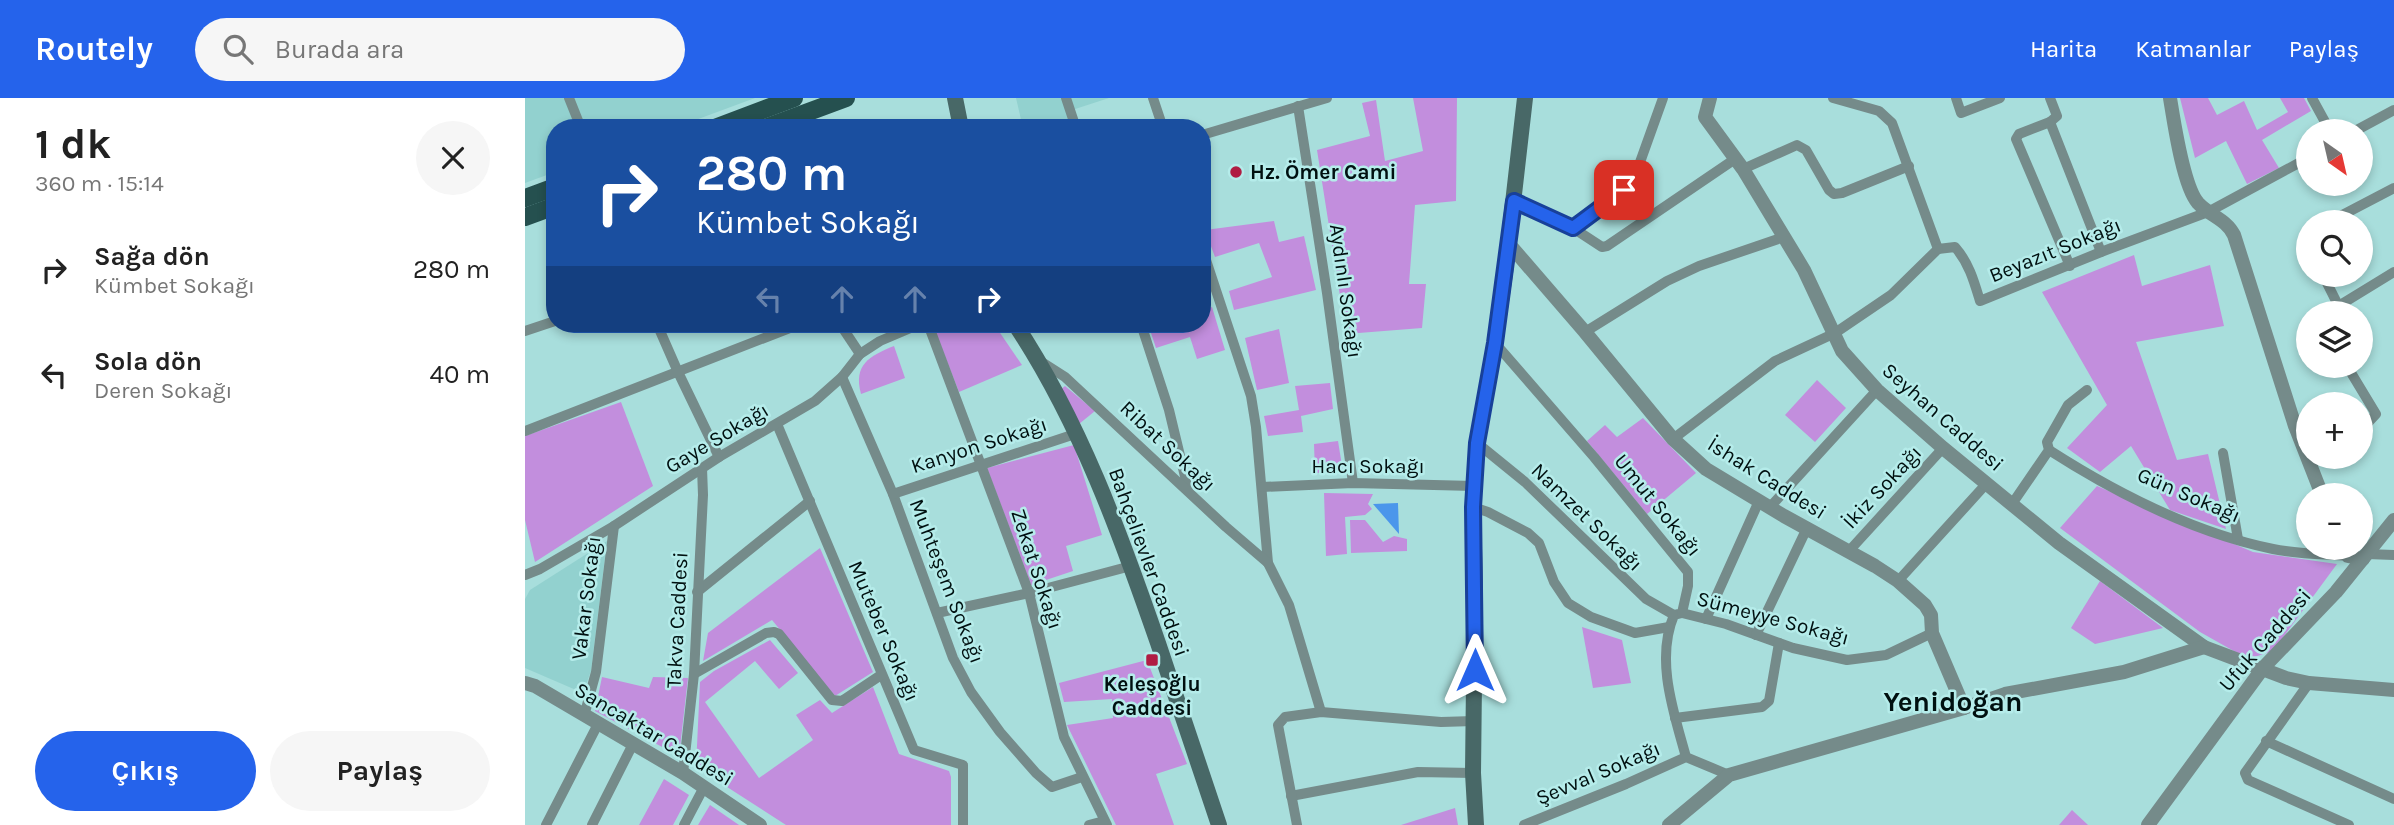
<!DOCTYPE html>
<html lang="tr">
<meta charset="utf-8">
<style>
:root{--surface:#fff;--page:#f6f6f6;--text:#222;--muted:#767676;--accent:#2563eb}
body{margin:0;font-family:Karla,sans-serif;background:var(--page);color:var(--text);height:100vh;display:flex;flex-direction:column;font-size:26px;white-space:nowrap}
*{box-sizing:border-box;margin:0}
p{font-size:23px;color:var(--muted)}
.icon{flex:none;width:38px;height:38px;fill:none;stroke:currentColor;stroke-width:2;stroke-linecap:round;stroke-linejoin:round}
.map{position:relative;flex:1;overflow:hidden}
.details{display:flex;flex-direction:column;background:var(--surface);width:525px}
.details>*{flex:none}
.top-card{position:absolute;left:21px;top:21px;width:665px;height:214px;border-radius:28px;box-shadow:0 4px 10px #0003;background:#1a4fa0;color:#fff;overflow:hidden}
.needle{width:46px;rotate:146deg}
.tools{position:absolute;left:1771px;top:21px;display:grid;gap:14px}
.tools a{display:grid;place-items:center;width:77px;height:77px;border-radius:50%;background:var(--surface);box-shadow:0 4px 10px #0003;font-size:35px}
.pin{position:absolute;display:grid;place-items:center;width:60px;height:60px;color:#fff;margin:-30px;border-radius:14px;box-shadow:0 4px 10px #0006}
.me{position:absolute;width:77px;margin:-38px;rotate:0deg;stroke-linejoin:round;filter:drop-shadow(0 0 5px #0008)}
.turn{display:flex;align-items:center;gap:24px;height:147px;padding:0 35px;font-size:32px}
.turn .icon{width:91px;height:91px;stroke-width:2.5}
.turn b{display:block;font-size:49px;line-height:60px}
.lanes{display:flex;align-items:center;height:66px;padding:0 35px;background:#0003;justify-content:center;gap:35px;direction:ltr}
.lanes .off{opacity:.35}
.round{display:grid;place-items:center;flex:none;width:74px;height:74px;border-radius:37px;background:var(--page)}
.summary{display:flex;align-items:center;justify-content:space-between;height:119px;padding:0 35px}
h1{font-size:42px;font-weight:700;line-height:52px}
.primary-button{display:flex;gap:14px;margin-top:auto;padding:14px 35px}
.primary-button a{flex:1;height:80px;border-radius:42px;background:var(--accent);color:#fff;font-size:28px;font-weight:700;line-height:80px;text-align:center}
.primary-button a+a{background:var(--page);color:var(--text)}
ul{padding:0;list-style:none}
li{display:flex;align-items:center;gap:21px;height:105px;padding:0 35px}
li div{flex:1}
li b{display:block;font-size:26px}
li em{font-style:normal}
header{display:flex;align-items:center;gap:42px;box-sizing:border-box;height:98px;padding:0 35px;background:var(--accent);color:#fff}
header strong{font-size:33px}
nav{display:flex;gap:38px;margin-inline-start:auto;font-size:24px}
.search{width:490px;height:63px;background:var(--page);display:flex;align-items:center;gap:18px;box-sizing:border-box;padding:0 24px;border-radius:38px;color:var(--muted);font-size:26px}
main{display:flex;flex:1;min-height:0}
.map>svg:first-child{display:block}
.built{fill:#92d1cf}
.green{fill:#c28edd}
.water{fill:#4b96eb}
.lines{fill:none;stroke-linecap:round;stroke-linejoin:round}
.minor{stroke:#758b8a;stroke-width:10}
.tertiary{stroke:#758b8a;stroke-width:14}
.secondary{stroke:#486867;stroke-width:16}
.primary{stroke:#25504f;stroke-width:18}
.route-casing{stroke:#184099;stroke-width:18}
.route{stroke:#2563eb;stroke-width:12}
.poi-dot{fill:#b01d43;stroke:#b5ecea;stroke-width:2.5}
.labels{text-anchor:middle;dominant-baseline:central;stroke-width:5;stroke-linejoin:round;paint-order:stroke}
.poi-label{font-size:21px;font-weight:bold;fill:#001010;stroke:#b5ecea;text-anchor:start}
.street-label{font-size:21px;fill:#001010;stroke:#b5ecea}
.district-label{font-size:28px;font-weight:bold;fill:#001010;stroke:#b5ecea}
</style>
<header>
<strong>Routely</strong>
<div class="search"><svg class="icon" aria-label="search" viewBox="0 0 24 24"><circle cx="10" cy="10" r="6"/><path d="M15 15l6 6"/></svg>Burada ara</div>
<nav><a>Harita</a><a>Katmanlar</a><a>Paylaş</a></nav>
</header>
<main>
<section class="details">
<div class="summary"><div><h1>1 dk</h1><p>360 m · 15:14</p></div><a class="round"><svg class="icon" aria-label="close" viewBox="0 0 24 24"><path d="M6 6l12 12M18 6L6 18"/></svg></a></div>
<ul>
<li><svg class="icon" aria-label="right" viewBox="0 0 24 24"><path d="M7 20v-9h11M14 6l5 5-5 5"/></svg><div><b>Sağa dön</b><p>Kümbet Sokağı</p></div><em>280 m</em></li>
<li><svg class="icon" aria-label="left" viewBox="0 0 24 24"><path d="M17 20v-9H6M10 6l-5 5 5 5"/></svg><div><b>Sola dön</b><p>Deren Sokağı</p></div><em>40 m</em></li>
</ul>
<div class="primary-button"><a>Çıkış</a><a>Paylaş</a></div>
</section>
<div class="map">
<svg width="1869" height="727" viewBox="0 0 1869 727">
<rect width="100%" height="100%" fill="#a8dedc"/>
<g class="built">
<polygon points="0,0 230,0 149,30 30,30 30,74 0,85"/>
<polygon points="491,0 584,0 541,14 546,30 498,30"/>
<polygon points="82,443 66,573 58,595 0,570 0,501 5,492"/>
</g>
<g class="green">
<polygon points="888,0 932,0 931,103 890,107 884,186 901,186 897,230 821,236 792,52 845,38 837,5 851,2 860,63 898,53"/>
<polygon points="1655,0 1683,0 1692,17 1719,3 1732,32 1763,14 1755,0 1779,0 1786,13 1737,42 1754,70 1722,86 1701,43 1670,60"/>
<polygon points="749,123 754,144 779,138 791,192 709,212 704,193 747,179 734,145 690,159 680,132"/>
<polygon points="1609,157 1617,188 1685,167 1699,228 1611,244 1652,362 1683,356 1701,431 1645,412 1606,348 1575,374 1542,350 1582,307 1517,194"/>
<polygon points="687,209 700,252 672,261 665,239 631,250 624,229 635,226 677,226 677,212"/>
<polygon points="434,226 469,226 497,267 434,294 410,233"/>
<polygon points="754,231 764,285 732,292 720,240"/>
<path d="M369 248 380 280 336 296C328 267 344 258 369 248Z"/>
<polygon points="1292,282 1321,310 1290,344 1260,317"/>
<polygon points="805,285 808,311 776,318 778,334 743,338 739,318 774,312 770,288"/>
<polygon points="540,288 570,313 554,326 535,292"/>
<polygon points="96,304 128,388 10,464 0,422 0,338"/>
<polygon points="1118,320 1171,375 1122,416 1062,343 1080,327 1092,339"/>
<polygon points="813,343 818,374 790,375 789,346"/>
<polygon points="549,347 577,437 541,448 548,473 506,487 462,370"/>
<polygon points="1572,388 1728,454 1812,466 1748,553 1723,561 1675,534 1535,430"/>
<polygon points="799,395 848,396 843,406 847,411 840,417 820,419 822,456 801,458"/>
<polygon points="825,422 840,422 858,444 869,438 882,441 882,453 826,455"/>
<polygon points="295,450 348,574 310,598 247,522 178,563 183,535"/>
<polygon points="1575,483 1638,530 1570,546 1546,530"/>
<polygon points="1057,529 1097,542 1106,585 1068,590"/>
<polygon points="245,542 273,575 254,591 230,563 180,604 234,680 288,642 271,617 295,602 307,615 348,589 374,656 424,673 426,679 426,727 261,727 171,669 175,584 189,573"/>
<polygon points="622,562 662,666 631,676 649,727 591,727 542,627 588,620 587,601 539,604 534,585"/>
<polygon points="77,579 124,590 128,579 163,580 154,658 70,613"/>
<polygon points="139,681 164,697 148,727 114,727"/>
<polygon points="185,707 214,727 173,727"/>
<polygon points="930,710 933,727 876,727"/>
<polygon points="1547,712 1563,727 1534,727"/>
</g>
<polygon class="water" points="873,405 874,436 848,406"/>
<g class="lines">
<g class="minor">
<polyline points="44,0 56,30"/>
<polyline points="541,0 551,30"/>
<polyline points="628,0 638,30"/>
<path d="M1308 0 1354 13 1367 25 1413 151 1430 149C1444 165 1449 183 1455 203L1576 154 1683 114 1783 60"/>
<polyline points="1431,0 1436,15 1475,0"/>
<polyline points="1525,0 1532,18 1525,24 1576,154"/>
<polyline points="1787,0 1805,33"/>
<polyline points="773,8 802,195 828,385"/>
<polyline points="1525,24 1494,36 1491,41 1545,168"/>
<polyline points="1830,33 1869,12"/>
<polyline points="677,37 802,0"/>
<polyline points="1218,71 1272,47 1281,52 1304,92 1309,96 1317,95 1384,68"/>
<polyline points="989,103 1048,130 1077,149 1082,148 1210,61"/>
<polyline points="1804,124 1869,90"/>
<polyline points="1048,130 1099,92 1109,81 1138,0"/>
<polyline points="1783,145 1783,148"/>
<polyline points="677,150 726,298 731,329 743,465 764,507 796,614"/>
<polyline points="1798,177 1813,207"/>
<polyline points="1802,215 1869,174"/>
<polyline points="132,226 153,274 194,359"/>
<polyline points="315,226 335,256"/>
<polyline points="403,226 504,495 539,639 582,727"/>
<polyline points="616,226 644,312 663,391"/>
<polyline points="0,233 30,223"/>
<polyline points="1060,234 1142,183 1174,168 1259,139"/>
<path d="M970 245 1069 359 1163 474V488L1157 515 1149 517C1130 562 1149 615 1161 659L1204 677"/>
<polyline points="515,263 540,279 701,429 743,465"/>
<polyline points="1822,268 1851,316 1836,332"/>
<polyline points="317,279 368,396 428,560 446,594 475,634 511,675 527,689 557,679"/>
<polyline points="252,326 389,652 438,667 438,727"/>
<polyline points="0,333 275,226"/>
<polyline points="1148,341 1250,263 1310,235 1366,197 1413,151"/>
<polyline points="952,345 1000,384 1121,501 1149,517"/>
<path d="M1524 352C1591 395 1670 435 1748 451 1772 456 1798 456 1823 458"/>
<polyline points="1698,355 1713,441"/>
<polyline points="737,389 828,385 949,388"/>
<polyline points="368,396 553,335"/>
<polyline points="1487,406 1524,352 1522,344 1543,307 1562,292"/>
<polyline points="948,409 963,414 1003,435 1014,445 1029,484 1043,505 1066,519 1110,535 1144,529"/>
<polyline points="1245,409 1352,292"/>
<polyline points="1324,453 1418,350"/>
<polyline points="1842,456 1869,457"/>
<polyline points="0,477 15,471 89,428 194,359 290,303 317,279 335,256 355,243 395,226"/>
<polyline points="1373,483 1462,385"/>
<polyline points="172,494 285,403"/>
<polyline points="412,515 504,495 606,468"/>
<polyline points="1157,515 1201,526 1268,550 1322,562 1361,557 1407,535"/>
<polyline points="1181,521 1234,403"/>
<polyline points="1231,537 1282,430"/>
<polyline points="169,576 241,535 249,534 254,536 307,602 317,603 356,577"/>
<polyline points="1784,585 1720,675 1723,682 1824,727"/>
<polyline points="59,618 71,574 89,428"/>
<polyline points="1150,620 1237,609 1244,603 1254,545"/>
<polyline points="1741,643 1869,701"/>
<polyline points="158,675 169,576 178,397 177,370"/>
<polyline points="766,698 893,674 948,675"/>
<polyline points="21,727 73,626"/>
<polyline points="67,727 108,646"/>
<polyline points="159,727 179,689"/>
<polyline points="564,727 579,723"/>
<polyline points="772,727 753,627 760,619 796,614 916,624 949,623"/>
<polyline points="999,727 1101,686 1161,659"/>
</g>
<g class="tertiary">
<polyline points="1185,0 1180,19 1218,71 1279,172 1317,253 1352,292 1418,350 1534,445 1679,549 1761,580 1784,585 1869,592"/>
<path d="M1645 0C1649 24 1658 88 1673 105 1685 118 1701 121 1709 137L1770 328 1797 397"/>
<polyline points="984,146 1060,234 1148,341 1181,371 1259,418 1350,468 1373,483 1400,507 1406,517 1407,535 1439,610"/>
<polyline points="1819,450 1823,458 1838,461"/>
<polyline points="0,585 10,588 158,675 235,727"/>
<polyline points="1144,727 1204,677 1439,610 1480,596 1599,574 1679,549"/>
<polyline points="1623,727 1738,570 1811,494 1869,422"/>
</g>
<g class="secondary">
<polyline points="430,0 436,30"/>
<path d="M490 226C555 324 595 435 633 545 653 606 674 666 694 727"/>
<polyline points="951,727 948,675 950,492 948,409 952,345 970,245 980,175 1000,0"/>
</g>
<g class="primary">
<polyline points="190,30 269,0"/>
<polyline points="240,30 321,0"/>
<polyline points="0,100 30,89"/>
<polyline points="0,119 30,108"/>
</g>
</g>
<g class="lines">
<g class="route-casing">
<polyline id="route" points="950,572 948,409 952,345 970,245 989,103 1048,130 1099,92"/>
</g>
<use href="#route" class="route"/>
</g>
<g class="poi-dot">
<circle cx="711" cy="74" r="7"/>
<rect x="620" y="555" width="14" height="14" rx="3.5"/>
</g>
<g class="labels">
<g class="poi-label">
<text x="725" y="74">Hz. Ömer Cami</text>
<text x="627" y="586" text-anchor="middle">Keleşoğlu<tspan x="627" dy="24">Caddesi</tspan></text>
</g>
<g class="street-label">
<text transform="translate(1530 152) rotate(-22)">Beyazıt Sokağı</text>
<text transform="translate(821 193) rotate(82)">Aydınlı Sokağı</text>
<text transform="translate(1418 319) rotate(41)">Seyhan Caddesi</text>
<text transform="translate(192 340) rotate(-31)">Gaye Sokağı</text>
<text transform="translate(454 347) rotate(-18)">Kanyon Sokağı</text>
<text transform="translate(643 348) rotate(43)">Ribat Sokağı</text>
<text x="843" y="368">Hacı Sokağı</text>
<text transform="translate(1242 380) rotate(32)">İshak Caddesi</text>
<text transform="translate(1357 389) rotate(-47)">İkiz Sokağı</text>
<text transform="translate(1664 397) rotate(23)">Gün Sokağı</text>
<text transform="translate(1133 407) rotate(51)">Umut Sokağı</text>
<text transform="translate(1062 419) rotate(44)">Namzet Sokağı</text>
<text transform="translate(624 464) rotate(70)">Bahçelievler Caddesi</text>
<text transform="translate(512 471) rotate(72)">Zekat Sokağı</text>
<text transform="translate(422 483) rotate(69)">Muhteşem Sokağı</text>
<text transform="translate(61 500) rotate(-83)">Vakar Sokağı</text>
<text transform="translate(1248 520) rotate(15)">Sümeyye Sokağı</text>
<text transform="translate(152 522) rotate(-87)">Takva Caddesi</text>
<text transform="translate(359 533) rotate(67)">Muteber Sokağı</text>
<text transform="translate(1740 542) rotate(-49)">Ufuk Caddesi</text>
<text transform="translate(129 636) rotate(31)">Sancaktar Caddesi</text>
<text transform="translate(1073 675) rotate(-23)">Şevval Sokağı</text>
</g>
<g class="district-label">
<text x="1428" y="603">Yenidoğan</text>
</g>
</g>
</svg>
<div class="tools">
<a><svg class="needle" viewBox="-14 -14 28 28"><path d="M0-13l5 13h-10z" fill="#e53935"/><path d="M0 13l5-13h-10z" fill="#767676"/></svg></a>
<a><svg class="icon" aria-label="search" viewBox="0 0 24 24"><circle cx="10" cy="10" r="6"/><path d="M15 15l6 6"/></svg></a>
<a><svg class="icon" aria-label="layers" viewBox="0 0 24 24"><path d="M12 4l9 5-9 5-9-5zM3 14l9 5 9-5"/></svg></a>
<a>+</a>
<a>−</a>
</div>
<div class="pin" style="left:1099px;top:92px;background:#d93025"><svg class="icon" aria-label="arrive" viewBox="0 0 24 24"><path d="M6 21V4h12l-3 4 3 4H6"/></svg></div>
<svg class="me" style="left:950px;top:572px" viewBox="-20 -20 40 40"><path d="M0-17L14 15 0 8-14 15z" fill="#2563eb" stroke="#fff" stroke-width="4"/></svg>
<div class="top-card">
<div class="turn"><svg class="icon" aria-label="right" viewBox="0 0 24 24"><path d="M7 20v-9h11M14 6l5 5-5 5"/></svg><div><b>280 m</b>Kümbet Sokağı</div></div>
<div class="lanes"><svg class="icon off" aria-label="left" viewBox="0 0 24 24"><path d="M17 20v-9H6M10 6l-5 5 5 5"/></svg><svg class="icon off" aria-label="ahead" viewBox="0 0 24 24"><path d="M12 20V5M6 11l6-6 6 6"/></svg><svg class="icon off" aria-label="ahead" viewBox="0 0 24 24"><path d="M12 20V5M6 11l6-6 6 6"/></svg><svg class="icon" aria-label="right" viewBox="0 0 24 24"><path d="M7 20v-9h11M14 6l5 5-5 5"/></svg></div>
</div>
</div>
</main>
